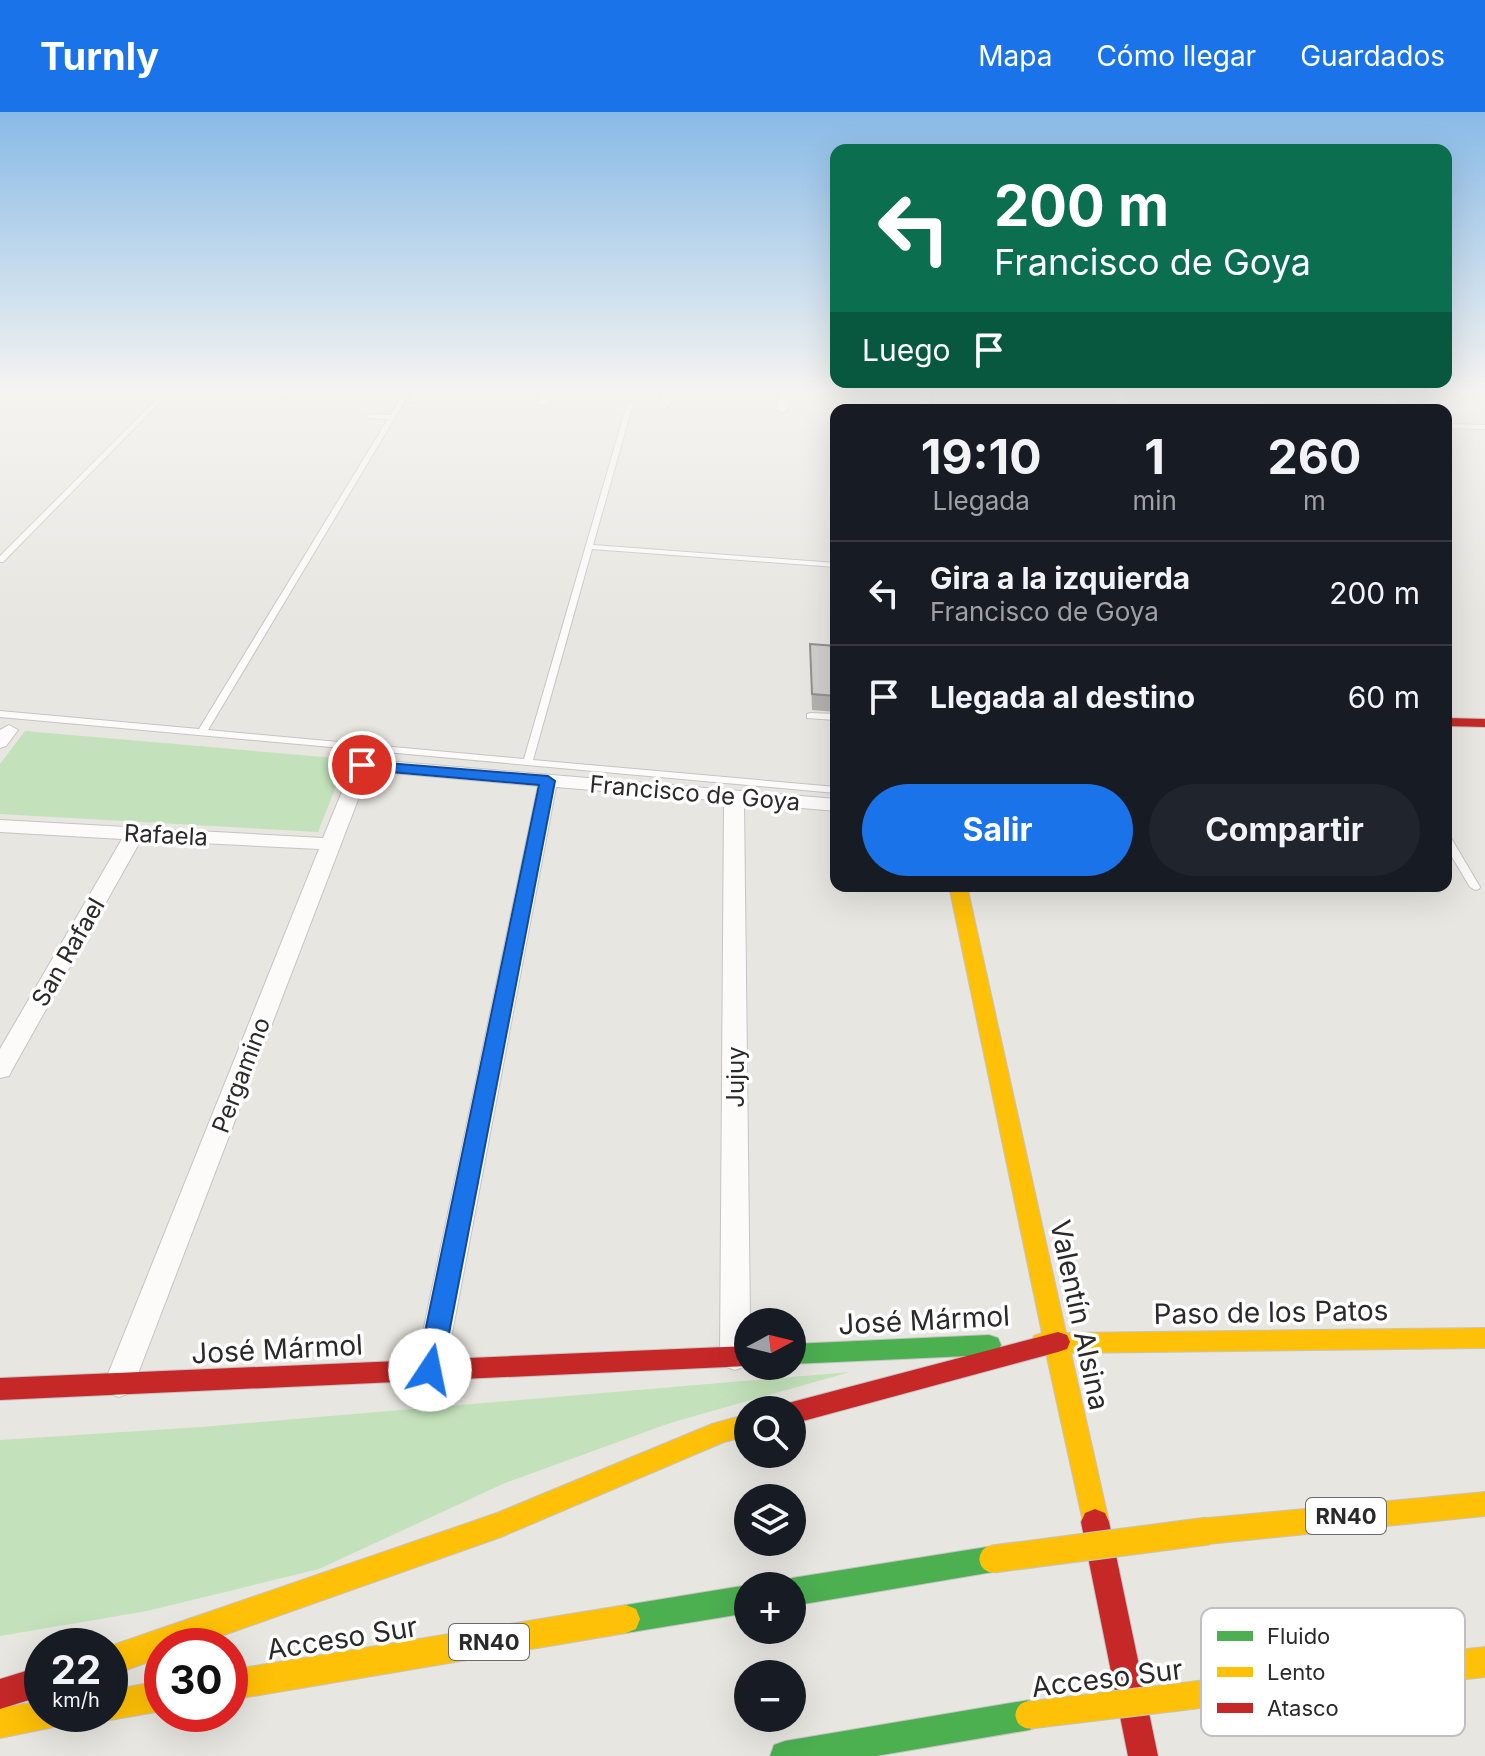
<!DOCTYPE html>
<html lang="es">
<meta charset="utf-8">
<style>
:root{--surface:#171b24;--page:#20242c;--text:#f1f3f6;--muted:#9ea1a6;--line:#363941;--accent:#1a73e8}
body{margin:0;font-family:Inter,sans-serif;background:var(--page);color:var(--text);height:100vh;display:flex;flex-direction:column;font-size:30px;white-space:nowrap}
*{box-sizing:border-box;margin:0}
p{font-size:26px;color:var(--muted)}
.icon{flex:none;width:44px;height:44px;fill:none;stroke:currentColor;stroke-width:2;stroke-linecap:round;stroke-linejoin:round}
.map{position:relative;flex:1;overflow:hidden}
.details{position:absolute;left:830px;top:292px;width:622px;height:488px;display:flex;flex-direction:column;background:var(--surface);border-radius:16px;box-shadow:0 8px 32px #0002}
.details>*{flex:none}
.top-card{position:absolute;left:830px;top:32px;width:622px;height:244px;border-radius:16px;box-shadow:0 8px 32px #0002;background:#0b6e4f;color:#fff;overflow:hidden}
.needle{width:52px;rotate:83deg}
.controls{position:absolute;left:734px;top:1196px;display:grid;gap:16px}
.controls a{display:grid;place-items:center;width:72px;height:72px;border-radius:50%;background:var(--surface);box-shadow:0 8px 32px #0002;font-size:40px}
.speed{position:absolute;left:24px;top:1516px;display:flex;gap:16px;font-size:40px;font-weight:700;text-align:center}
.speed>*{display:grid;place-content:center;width:104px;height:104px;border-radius:50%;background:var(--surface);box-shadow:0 8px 32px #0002;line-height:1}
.speed small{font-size:20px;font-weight:400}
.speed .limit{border:12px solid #d22;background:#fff;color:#111}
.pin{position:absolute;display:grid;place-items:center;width:68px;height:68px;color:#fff;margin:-34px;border:4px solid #fff;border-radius:50%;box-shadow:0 2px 8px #0007}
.me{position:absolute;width:88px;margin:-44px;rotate:11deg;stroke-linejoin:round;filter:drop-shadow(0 0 6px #0008)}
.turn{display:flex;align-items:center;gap:28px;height:168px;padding:0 32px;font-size:36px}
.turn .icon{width:104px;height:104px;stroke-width:2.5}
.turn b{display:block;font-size:56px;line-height:68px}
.then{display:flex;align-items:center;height:76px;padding:0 32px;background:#0003;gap:16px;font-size:30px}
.eta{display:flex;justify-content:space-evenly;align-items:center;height:136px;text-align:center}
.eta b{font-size:48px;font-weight:700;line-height:56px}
.cta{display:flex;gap:16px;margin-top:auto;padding:16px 32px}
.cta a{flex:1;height:92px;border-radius:48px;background:var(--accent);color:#fff;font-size:32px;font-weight:700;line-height:92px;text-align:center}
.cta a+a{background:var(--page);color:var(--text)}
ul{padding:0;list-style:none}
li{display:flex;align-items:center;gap:24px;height:104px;padding:0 32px;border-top:2px solid var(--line)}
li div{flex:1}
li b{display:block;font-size:30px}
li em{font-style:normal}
header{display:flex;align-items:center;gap:48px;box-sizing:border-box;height:112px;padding:0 40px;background:var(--accent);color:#fff}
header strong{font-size:38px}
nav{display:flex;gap:44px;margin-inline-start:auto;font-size:28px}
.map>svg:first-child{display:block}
.green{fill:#c3e2bb}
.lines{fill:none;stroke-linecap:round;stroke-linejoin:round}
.lane-casing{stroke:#c5c4c5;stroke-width:2}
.street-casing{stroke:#c5c4c5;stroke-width:2}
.fast-casing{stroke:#c5c4c5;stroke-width:2}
.slow-casing{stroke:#c5c4c5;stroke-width:2}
.jam-casing{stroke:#c5c4c5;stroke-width:2}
.lane{fill:#fcfbfa;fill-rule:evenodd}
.street{fill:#fcfbfa;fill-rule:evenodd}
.fast{fill:#4caf50;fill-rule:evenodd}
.slow{fill:#ffc107;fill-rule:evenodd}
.jam{fill:#c62828;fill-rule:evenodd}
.slow-bridge-casing{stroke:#c4c4c1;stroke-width:29;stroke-linecap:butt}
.slow-bridge{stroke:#ffc107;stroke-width:27}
.wall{fill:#b4b2af}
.building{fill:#d1cfcb;stroke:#92918e;stroke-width:2}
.route{fill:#1a73e8;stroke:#114b97;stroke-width:2}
.labels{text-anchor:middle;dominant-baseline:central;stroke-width:7;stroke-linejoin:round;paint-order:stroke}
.shield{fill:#fff;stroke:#6a6a6a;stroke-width:2}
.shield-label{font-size:22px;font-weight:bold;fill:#2a2a2a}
.street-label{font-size:24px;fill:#2a2a2a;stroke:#fff}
.near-street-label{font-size:28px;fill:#2a2a2a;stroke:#fff}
.key{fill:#fff;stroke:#bfbfbf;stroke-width:2}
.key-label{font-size:22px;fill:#2a2a2a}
</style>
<header>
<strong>Turnly</strong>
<nav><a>Mapa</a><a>Cómo llegar</a><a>Guardados</a></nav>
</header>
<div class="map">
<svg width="1485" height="1644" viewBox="0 0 1485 1644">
<rect width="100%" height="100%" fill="#e8e6e0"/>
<g class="green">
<polygon points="1251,276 1365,276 1388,298 1267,298"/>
<polygon points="25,619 347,647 318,720 0,702 0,652"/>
<polygon points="850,1260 670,1311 505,1371 319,1457 147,1499 0,1524 0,1328 201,1315"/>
</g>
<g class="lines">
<g class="lane-casing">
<g id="lane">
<polygon points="164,280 169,281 3,450 0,450 0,444"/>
<polygon points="403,285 406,287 208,618 524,647 627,292 630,290 633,292 593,433 836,451 836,455 592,437 533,648 836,675 836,681 0,605 0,599 199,617 388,307 368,306 365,304 368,302 390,303 401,286"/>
<polygon points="1446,312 1485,313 1485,317 1446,316"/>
<polygon points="810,601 836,602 836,608 807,606 807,602"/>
<polygon points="1446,723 1451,726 1480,775 1479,777 1475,778 1470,775 1446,735"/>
</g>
</g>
<g class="street-casing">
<g id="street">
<polygon points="39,276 52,276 43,282 37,279"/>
<polygon points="165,276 178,276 166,285 160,281"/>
<polygon points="279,276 292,276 279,287 273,283"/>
<polygon points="417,276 429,276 419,290 411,290 409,287"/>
<polygon points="545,276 557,276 547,293 539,293 537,290"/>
<polygon points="666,276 678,276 670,293 664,297 658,293"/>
<polygon points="781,276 793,276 788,297 782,301 776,297"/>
<polygon points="918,276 930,276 931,298 919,298"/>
<polygon points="1108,276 1120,276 1131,298 1119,298"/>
<polygon points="1373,276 1386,276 1405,298 1392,298"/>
<polygon points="9,613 18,618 6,634 0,636 0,618"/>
<polygon points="362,647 836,687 836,699 744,691 750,1210 746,1254 735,1258 724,1254 720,1245 724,689 556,675 445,1258 441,1267 430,1271 419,1267 415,1258 538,674 369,659 134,1272 130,1281 119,1285 108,1281 104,1272 319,737 141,728 12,958 9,964 0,966 0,937 122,727 0,720 0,708 323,726 353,653"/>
</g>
</g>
<g class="fast-casing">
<g id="fast">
<polygon points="989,1223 998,1226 1001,1233 998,1240 989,1243 792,1252 792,1232"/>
<polygon points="993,1434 1003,1438 1007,1447 1003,1456 993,1460 792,1494 792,1474 780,1474 792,1466"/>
<polygon points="748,1473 748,1501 626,1521 616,1517 612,1507 616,1497 626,1493"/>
<polygon points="1029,1588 1040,1592 1044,1603 1040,1614 1029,1618 876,1644 770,1644 774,1633 785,1629"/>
</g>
</g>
<g class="slow-casing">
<g id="slow">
<polygon points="949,774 967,774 1066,1221 1485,1216 1485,1236 1071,1241 1109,1410 1105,1419 1095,1423 1085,1419 1046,1241 1034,1238 1031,1231 1034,1224 1042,1221"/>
<polygon points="748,1302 748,1324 724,1330 501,1425 193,1534 162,1534 162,1545 110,1564 110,1534 497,1401 712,1312"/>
<polygon points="1485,1380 1485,1404 1208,1432 1198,1428 1194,1419 1198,1410 1208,1406"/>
<polygon points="626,1493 636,1497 640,1507 636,1517 626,1521 230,1588 230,1558"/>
<polygon points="1485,1535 1485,1565 1270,1589 1259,1585 1255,1574 1259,1563 1270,1559"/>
<polygon points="162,1569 162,1599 110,1608 99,1604 110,1602 110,1578"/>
<polygon points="42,1589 42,1602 68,1602 64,1613 0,1626 0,1596"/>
</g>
</g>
<g class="jam-casing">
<g id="jam">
<polygon points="1446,606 1485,607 1485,615 1446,614"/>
<polygon points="1058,1220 1067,1223 1070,1230 1067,1237 1058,1240 792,1312 792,1298 781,1298 783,1293 792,1290"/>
<polygon points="748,1234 748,1254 0,1288 0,1266"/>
<polygon points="1095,1397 1105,1401 1109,1410 1158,1644 1128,1644 1081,1410 1085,1401"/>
<polygon points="42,1554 42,1584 0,1597 0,1567"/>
</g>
</g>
<use href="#lane" class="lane"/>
<use href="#street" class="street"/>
<use href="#fast" class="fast"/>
<use href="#slow" class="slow"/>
<use href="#jam" class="jam"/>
<g class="slow-bridge-casing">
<g id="slow-bridge">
<polyline points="993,1447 1208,1419"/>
<polyline points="1029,1603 1270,1574"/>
</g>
</g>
<use href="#slow-bridge" class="slow-bridge"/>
</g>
<polygon class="wall" points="810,532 836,534 836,600 812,598"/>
<polygon class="building" points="810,532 836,534 836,584 812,582"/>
<linearGradient id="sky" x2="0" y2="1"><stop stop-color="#88bae7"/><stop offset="0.55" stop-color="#f5f4f1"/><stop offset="1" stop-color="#f5f4f1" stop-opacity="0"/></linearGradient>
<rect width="1485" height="506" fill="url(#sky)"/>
<polygon class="route" points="362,649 548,664 555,669 442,1258 438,1266 430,1269 421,1266 417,1258 539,673 357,657 357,650"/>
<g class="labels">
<g class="shield">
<rect x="1306" y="1386" width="80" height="36" rx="6"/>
<rect x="449" y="1512" width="80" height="36" rx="6"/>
</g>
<g class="shield-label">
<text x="1346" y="1404">RN40</text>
<text x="489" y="1530">RN40</text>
</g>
<g class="street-label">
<text transform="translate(695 681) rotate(5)">Francisco de Goya</text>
<text transform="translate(166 723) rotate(3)">Rafaela</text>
<text transform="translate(68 840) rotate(-60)">San Rafael</text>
<text transform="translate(241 963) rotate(-69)">Pergamino</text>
<text transform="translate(735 965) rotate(-90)">Jujuy</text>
</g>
<g class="near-street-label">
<text transform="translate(1271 1200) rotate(-1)">Paso de los Patos</text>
<text transform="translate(1080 1203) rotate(78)">Valentín Alsina</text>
<text transform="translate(924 1208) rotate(-3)">José Mármol</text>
<text transform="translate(277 1237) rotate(-3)">José Mármol</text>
<text transform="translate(342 1526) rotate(-9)">Acceso Sur</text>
<text transform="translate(1107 1566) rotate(-7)">Acceso Sur</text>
</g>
</g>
<rect x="1201" y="1496" width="264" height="128" rx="12" class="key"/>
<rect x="1217" y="1519" width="36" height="10" fill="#4caf50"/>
<rect x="1217" y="1555" width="36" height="10" fill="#ffc107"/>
<rect x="1217" y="1591" width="36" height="10" fill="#c62828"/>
<g class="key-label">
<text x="1267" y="1532">Fluido</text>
<text x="1267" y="1568">Lento</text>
<text x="1267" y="1604">Atasco</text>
</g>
</svg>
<div class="controls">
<a><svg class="needle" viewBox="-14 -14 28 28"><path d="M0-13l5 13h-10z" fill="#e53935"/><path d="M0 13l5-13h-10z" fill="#9ea1a6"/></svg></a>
<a><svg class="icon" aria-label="search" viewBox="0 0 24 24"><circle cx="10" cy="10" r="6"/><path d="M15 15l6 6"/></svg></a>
<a><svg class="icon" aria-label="layers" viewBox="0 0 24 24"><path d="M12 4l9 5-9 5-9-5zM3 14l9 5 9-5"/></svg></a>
<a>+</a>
<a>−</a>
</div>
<div class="speed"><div>22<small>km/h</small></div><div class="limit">30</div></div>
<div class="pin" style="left:362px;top:653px;background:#d93025"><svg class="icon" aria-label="arrive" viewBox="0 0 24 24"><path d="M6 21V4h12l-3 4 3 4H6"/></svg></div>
<svg class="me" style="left:430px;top:1258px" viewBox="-20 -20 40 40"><circle r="19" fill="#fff"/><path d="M0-13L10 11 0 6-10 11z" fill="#1a73e8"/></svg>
<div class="top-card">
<div class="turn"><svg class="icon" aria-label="left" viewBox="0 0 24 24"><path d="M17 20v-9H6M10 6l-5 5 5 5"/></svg><div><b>200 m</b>Francisco de Goya</div></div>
<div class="then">Luego<svg class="icon" aria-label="arrive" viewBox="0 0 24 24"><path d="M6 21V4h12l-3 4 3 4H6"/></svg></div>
</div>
<section class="details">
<div class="eta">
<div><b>19:10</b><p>Llegada</p></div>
<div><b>1</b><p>min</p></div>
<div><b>260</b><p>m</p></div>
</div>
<ul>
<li><svg class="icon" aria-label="left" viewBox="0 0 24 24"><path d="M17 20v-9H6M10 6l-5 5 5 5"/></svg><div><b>Gira a la izquierda</b><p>Francisco de Goya</p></div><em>200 m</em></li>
<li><svg class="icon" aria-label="arrive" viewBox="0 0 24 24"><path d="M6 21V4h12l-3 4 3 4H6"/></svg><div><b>Llegada al destino</b></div><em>60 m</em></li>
</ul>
<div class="cta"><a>Salir</a><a>Compartir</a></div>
</section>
</div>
